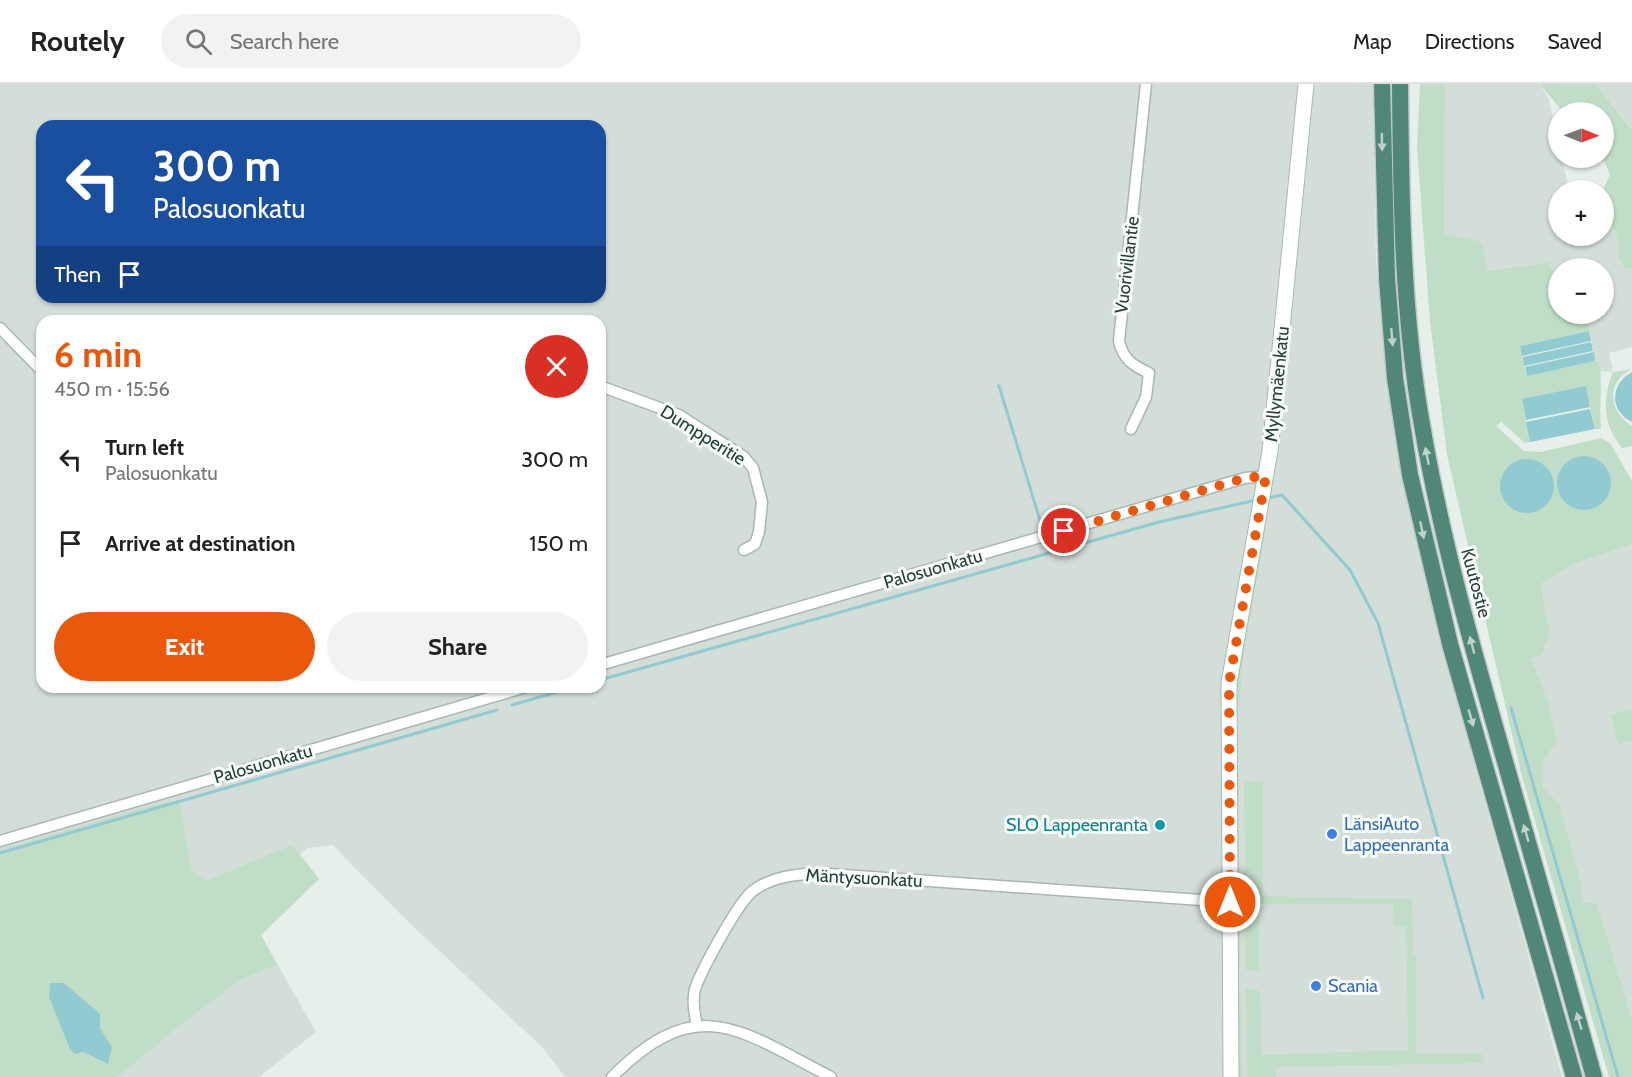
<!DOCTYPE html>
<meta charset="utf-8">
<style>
:root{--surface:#fff;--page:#f2f2f2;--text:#222;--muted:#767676;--line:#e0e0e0;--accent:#ea580c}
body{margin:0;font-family:Cabin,sans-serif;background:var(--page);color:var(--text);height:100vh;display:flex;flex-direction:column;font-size:22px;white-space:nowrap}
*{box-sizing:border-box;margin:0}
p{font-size:20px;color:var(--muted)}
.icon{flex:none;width:33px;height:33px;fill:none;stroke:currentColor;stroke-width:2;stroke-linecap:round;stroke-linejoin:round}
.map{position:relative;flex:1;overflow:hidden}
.sheet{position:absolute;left:36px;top:231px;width:570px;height:378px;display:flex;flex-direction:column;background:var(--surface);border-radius:18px;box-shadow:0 2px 4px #0004}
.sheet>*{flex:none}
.hud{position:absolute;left:36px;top:36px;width:570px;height:183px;border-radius:18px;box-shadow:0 2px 4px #0004;background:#1a4fa0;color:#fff;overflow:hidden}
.needle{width:39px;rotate:91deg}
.buttons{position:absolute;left:1548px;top:18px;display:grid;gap:12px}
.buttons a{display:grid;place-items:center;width:66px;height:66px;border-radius:50%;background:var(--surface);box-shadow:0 2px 4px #0004;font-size:30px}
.pin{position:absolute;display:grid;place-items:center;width:51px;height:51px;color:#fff;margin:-26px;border:3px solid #fff;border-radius:50%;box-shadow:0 2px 6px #0007}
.me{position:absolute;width:66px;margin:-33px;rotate:0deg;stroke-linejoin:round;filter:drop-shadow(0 0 4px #0008)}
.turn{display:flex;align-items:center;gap:21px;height:126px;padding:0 18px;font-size:27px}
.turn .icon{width:78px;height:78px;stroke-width:2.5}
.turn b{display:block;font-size:42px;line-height:51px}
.then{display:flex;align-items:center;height:57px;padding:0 18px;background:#0003;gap:12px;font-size:22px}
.round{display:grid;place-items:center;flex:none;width:63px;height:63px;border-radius:32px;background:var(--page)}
.head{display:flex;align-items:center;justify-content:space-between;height:102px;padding:0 18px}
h1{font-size:36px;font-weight:700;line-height:45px;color:var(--accent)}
.action{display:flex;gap:12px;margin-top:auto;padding:12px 18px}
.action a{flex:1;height:69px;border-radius:36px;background:var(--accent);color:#fff;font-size:24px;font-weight:700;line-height:69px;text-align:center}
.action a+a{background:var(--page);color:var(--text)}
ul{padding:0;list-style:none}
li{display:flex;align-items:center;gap:18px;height:84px;padding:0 18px}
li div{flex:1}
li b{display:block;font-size:22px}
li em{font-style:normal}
header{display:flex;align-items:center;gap:36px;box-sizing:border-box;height:84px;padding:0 30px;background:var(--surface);border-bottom:2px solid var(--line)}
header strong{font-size:28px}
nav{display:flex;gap:33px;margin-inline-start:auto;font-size:21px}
.search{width:420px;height:54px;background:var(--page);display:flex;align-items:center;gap:15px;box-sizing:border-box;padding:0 21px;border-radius:33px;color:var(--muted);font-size:22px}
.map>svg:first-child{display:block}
.built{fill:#d4ded9;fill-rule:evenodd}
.green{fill:#c0dec7;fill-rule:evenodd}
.water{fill:#91cad1}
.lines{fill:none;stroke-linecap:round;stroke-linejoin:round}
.stream{stroke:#91cad1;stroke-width:3}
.minor-casing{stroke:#a8b7b1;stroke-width:13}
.secondary-casing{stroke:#a5bab2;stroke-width:17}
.trunk-casing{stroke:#c2cac7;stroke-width:19}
.minor{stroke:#fff;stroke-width:10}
.secondary{stroke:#fff;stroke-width:15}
.trunk{stroke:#508778;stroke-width:16}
.oneway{fill:#bdd2cc}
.route{stroke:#ea580c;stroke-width:10;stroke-dasharray:0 18}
.culture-dot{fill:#0f9aa8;stroke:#f7fbf9;stroke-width:2}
.shop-dot{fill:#3f7fe0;stroke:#f7fbf9;stroke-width:2}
.labels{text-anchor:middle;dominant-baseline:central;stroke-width:6;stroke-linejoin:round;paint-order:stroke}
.street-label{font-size:18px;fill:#254138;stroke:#f7fbf9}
.shop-label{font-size:18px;fill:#366cbe;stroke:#f7fbf9;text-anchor:start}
.culture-label{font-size:18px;fill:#0d838f;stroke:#f7fbf9;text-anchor:end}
</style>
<header>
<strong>Routely</strong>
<div class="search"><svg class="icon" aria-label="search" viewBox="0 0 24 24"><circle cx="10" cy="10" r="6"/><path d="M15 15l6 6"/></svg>Search here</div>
<nav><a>Map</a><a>Directions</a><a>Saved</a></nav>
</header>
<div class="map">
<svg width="1632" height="993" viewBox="0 0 1632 993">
<rect width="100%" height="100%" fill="#e6efea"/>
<g class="built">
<path d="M0 0H1373L1376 178 1386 289 1401 391 1442 563 1562 993H565L543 964 402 832 333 761 307 764 300 770 319 795 261 851 316 948 259 993H0ZM42 42H600V213H42ZM42 237H600V603H42Z"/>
<polygon points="1445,0 1540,0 1549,15 1558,58 1558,74 1562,74 1569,106 1558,106 1558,152 1604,152 1604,137 1617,149 1619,174 1625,185 1632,184 1632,263 1609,269 1613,288 1600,287 1599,278 1595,277 1586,230 1604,230 1604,184 1558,184 1558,190 1550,184 1550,178 1487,187 1443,150"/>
<polygon points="1596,0 1632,0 1632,46 1628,40"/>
<polygon points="1632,460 1632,625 1610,632 1618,661 1632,657 1632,934 1597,821 1583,818 1582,802 1560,721 1543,703 1531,575 1542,571 1550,549 1541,500 1572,481"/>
</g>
<g class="green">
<path d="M1420 0H1445L1444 150 1482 158 1487 187 1550 178V184L1558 190V230H1586L1589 247 1520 262 1526 291 1595 277 1599 278C1603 296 1599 325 1601 345H1595L1586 303 1522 315 1530 358 1525 359 1501 338 1496 342 1524 367 1541 368 1601 354 1610 359 1632 397V460L1572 481 1541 500 1550 549 1542 571 1531 575 1548 617 1557 657 1542 679 1543 703 1560 721 1582 802 1583 818 1597 820 1632 934V993H1609L1521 689 1447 371 1430 237 1417 64Z"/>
<polygon points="1540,0 1596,0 1632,46 1632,184 1625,185 1619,174 1617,149 1604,137 1603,106 1610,91 1603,74 1604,28 1563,28"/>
<path d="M1632 285C1605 297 1609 329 1632 342V362L1622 364C1603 340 1602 316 1613 288Z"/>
<polygon points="1264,436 1265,450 1243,573 1240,614 1236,614 1240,566"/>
<polygon points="1632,625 1632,657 1618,661 1610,631"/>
<polygon points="1234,639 1238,640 1240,882 1237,882"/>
<polygon points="1244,697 1263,698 1263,812 1412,815 1413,871 1416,872 1416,970 1481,969 1485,979 1277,983 1276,993 1247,993 1246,905 1256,905 1260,909 1262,971 1408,966 1406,843 1394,843 1393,820 1259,820 1259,883 1258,887 1246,886"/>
<path d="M179 716 192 787 206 797 292 761 319 795 261 851 277 880 240 896 175 945 122 990 114 993H0V766L145 723ZM64 899 100 930V944L112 963 107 980 83 968 49 913Z"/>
<polygon points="1241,910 1242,993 1238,993 1238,913"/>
</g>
<g class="water">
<polygon points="1589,247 1591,257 1522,272 1520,262"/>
<polygon points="1591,258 1593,267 1524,282 1523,273"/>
<polygon points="1594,268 1595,277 1527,292 1525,283"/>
<path d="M1632 288V338C1609 327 1610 300 1632 288Z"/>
<polygon points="1586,302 1590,323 1526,336 1522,315"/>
<polygon points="1590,325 1595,345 1530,358 1526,338"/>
<circle cx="1584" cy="399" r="27"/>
<circle cx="1527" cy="402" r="27"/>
<polygon points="50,899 64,899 100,930 100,944 112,963 108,980 83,968 75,970 70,965 49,913"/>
</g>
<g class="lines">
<g class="stream">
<polyline points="999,302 1050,469"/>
<polyline points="1269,414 1282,411 1350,486 1378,539 1483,914"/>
<polyline points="600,596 1159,438 1252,417"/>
<polyline points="512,621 575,603"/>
<polyline points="1511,624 1618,993"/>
<polyline points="0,769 497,626"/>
</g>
<g class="minor-casing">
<g id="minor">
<polyline points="0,244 42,287"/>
<polyline points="600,302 679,331 744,373 753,384 762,418 759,448 755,460 744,466"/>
<path d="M1131 345 1146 313 1149 289C1132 281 1123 275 1119 257L1146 0"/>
<polyline points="600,581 1158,419 1245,394 1266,392"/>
<polyline points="0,757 526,603"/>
<path d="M697 941C694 929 692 917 695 905 701 887 739 816 754 806 772 793 793 791 815 789L1230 818"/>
<path d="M612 993C698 907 739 946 831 993"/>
</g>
</g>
<g class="secondary-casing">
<polyline id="secondary" points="1231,993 1229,599 1270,367 1306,0"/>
</g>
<g class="trunk-casing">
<g id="trunk">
<polyline points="1382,0 1387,195 1395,294 1410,391 1450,560 1574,993"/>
<path d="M1400 0C1401 114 1402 229 1422 341 1442 459 1475 573 1508 688 1537 790 1566 891 1594 993"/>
</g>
</g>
<use href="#minor" class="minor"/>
<use href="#secondary" class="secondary"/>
<use href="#trunk" class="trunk"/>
</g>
<defs><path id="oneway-solid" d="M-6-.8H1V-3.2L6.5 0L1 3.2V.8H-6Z" transform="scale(1.5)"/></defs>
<g class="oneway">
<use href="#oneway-solid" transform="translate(1382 58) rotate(89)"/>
<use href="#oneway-solid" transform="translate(1392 253) rotate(85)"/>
<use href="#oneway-solid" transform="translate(1427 372) rotate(-101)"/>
<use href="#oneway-solid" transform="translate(1422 446) rotate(78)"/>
<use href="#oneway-solid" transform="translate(1472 561) rotate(-105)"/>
<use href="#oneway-solid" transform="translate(1471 634) rotate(74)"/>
<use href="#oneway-solid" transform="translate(1526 749) rotate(-106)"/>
<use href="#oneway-solid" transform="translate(1579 937) rotate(-106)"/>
</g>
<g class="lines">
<polyline class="route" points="1064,447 1245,394 1266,392 1229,599 1230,818"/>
</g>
<circle class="culture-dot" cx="1160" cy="741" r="6"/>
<g class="shop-dot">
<circle cx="1332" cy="750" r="6"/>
<circle cx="1316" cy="902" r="6"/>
</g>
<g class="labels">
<g class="street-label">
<text transform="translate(1127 181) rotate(-83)">Vuorivillantie</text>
<text transform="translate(1277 300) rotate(-84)">Myllymäenkatu</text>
<text transform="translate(703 351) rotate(32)">Dumpperitie</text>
<text transform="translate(933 485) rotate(-16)">Palosuonkatu</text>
<text transform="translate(1476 499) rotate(75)">Kuutostie</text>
<text transform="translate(263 680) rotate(-16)">Palosuonkatu</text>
<text transform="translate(864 794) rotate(3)">Mäntysuonkatu</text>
</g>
<g class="shop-label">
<text x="1344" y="740">LänsiAuto<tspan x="1344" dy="21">Lappeenranta</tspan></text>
<text x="1328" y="902">Scania</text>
</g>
<g class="culture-label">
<text x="1148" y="741">SLO Lappeenranta</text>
</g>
</g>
</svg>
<div class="buttons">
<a><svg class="needle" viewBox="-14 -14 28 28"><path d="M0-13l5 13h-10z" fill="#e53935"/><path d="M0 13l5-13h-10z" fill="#767676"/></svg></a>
<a>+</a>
<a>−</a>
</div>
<div class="pin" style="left:1064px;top:447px;background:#d93025"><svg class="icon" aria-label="arrive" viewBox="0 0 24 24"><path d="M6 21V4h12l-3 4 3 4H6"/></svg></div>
<svg class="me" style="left:1230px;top:818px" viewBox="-20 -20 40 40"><circle r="17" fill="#ea580c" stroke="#fff" stroke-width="3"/><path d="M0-11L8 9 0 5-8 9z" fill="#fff"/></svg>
<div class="hud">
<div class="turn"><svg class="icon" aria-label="left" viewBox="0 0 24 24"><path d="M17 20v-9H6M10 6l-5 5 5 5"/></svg><div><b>300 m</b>Palosuonkatu</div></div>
<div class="then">Then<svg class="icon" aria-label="arrive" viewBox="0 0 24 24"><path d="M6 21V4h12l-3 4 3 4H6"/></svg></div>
</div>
<section class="sheet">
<div class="head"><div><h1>6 min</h1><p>450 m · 15:56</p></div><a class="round" style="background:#d93025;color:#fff"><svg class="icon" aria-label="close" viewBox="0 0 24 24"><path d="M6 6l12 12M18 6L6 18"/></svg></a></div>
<ul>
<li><svg class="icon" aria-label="left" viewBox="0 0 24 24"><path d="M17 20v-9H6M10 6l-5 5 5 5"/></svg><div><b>Turn left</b><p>Palosuonkatu</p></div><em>300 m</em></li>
<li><svg class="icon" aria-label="arrive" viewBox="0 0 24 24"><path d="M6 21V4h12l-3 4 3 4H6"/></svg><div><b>Arrive at destination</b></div><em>150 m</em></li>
</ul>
<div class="action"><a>Exit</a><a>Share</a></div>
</section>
</div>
